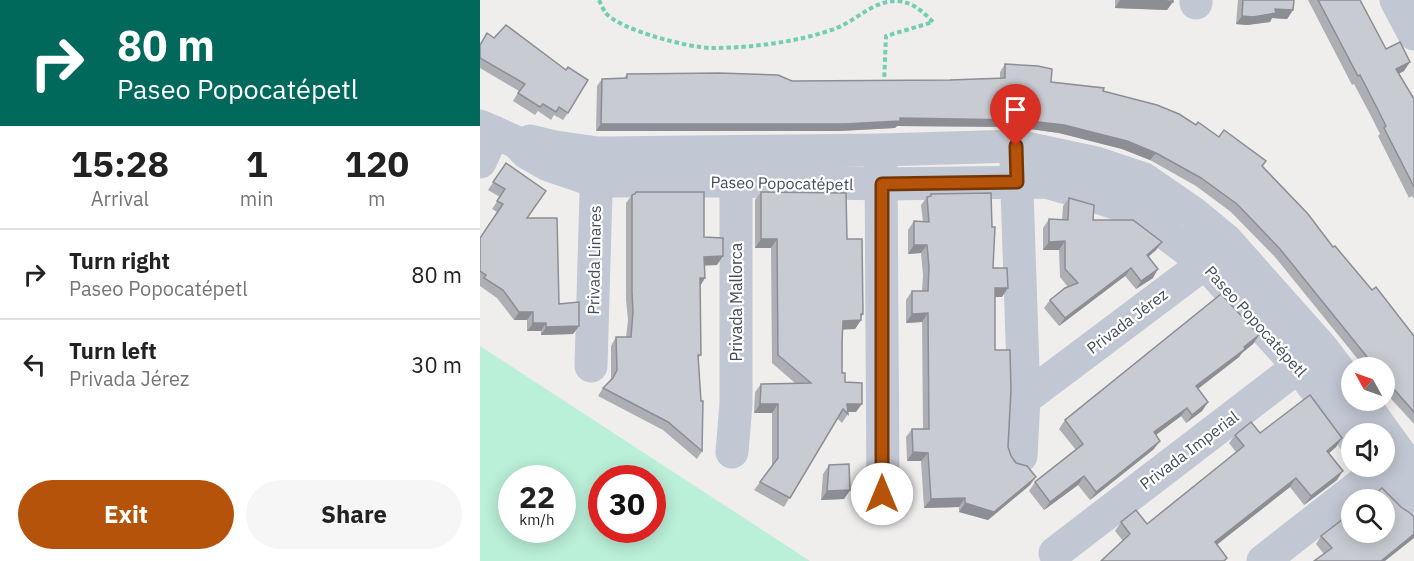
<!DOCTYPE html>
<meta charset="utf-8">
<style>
:root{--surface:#fff;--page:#f6f6f6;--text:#222;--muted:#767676;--line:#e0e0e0;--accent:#b45309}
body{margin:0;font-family:"IBM Plex Sans",sans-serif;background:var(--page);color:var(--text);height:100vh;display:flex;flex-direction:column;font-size:22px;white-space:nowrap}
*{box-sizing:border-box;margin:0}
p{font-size:20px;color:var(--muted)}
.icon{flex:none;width:33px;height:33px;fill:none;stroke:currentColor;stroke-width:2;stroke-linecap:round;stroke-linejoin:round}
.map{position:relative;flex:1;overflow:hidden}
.panel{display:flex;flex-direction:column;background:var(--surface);width:480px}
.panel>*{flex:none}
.banner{background:#00695c;color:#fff;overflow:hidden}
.needle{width:39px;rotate:310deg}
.controls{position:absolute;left:861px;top:357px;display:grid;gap:12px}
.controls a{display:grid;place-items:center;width:54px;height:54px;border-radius:50%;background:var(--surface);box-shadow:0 3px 15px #0003;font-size:30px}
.speed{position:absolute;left:18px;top:465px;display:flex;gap:12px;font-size:30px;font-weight:700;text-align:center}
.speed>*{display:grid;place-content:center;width:78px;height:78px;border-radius:50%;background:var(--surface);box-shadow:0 3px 15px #0003;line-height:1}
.speed small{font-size:15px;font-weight:400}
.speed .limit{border:9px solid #d22;background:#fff;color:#111}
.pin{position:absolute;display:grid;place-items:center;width:51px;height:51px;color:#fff;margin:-62px -26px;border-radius:50% 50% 50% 0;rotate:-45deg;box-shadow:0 0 6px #0007}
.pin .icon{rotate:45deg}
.me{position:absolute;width:66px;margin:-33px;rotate:0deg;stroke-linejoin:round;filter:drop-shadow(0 0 4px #0008)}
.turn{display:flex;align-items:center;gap:21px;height:126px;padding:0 18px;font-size:27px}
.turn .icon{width:78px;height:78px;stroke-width:2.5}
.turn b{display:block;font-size:42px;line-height:51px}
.eta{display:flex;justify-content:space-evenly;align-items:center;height:102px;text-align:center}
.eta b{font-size:36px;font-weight:800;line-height:42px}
.button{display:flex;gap:12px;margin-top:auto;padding:12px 18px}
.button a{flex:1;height:69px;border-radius:36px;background:var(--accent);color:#fff;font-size:24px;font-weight:800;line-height:69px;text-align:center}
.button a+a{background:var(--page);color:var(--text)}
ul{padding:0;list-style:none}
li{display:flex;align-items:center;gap:18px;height:90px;padding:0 18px;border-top:2px solid var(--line)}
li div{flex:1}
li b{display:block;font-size:22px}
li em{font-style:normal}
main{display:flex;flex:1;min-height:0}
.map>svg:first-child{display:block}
.green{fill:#baefd8;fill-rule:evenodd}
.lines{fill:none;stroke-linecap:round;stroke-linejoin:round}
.path{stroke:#72ceb1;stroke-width:4;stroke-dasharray:4.5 3;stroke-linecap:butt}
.minor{stroke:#c1c7d3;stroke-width:33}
.wall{fill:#adafb5}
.shaded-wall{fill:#8d8e94}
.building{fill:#c9cbd3;stroke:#8d8e94;stroke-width:1.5}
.route-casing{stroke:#753606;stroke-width:15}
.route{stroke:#b45309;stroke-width:10}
.labels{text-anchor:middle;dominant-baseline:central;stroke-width:4.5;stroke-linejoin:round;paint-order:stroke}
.street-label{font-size:16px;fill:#454d5b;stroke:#fff}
</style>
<main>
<section class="panel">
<div class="banner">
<div class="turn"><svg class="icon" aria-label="right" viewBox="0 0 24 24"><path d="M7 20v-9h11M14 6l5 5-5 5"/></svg><div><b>80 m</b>Paseo Popocatépetl</div></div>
</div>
<div class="eta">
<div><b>15:28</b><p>Arrival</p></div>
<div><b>1</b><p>min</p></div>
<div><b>120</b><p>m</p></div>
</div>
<ul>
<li><svg class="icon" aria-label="right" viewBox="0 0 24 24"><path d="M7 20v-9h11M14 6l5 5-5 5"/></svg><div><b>Turn right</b><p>Paseo Popocatépetl</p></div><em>80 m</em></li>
<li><svg class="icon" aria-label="left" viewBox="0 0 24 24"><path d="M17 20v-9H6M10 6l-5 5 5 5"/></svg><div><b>Turn left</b><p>Privada Jérez</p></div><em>30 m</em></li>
</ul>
<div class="button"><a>Exit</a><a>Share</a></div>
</section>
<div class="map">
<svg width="934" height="561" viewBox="0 0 934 561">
<rect width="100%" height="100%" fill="#f0eeed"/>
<path class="green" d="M0 346 330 561H0ZM32 478H82V530H32ZM122 478H172V530H122Z"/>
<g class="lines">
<path class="path" d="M119 0C121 4 123 9 125 12 138 30 210 48 232 48 270 48 318 42 354 29 377 21 392 0 419 1 434 3 443 12 453 22L406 36 404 83"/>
<g class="minor">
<polyline points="916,0 934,34"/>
<polyline points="716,3 716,0"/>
<polyline points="0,126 36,142 47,153 68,165 115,181 255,181 402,184 566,182 602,192 653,209 725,263 818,366 872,437"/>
<polyline points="50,141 75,147 118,153 401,150 536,146 616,163 664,179 712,212 746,240 842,348 872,388"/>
<polyline points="536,160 544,399 541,456"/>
<polyline points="0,162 14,132"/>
<polyline points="401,164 403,494"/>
<polyline points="111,366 117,158"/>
<polyline points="544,399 725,263 739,248"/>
<polyline points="881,400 920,454 934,469"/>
<polyline points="252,452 256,404 256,160"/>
<polyline points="894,466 929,502 934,504"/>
<polyline points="575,553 836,353"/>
<polyline points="783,561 920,454"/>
</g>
</g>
<g class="wall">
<polygon points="635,0 693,0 687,10 635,8"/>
<polygon points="758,0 814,0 813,10 807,19 792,18 790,22 767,25 756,24"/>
<polygon points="828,0 880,0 906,49 924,71 918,74 934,99 934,199 932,196 929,198 898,136 900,134 890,114 874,84 872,85"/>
<polygon points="0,44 88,113 83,120 74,115 71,120 58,111 55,115 33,101 39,91 0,68"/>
<polygon points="525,64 571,82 623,91 716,125 739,137 783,166 853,247 934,336 934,424 904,391 904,368 885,368 795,257 751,212 716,186 670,160 642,149 579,133 536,127 417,126 415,128 359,131 116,131 117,86 122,79 144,78 147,74 312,81 470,80 520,78 520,72"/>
<polygon points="26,163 79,304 99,326 93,334 61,335 61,331 47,331 47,320 34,320 17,298 0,286 0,238 17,212 12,209 20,197 8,190"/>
<polygon points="156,192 224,237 237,265 225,265 225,278 220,286 221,355 218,358 222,451 217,459 183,430 118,396 123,388 129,382 131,378 131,346 136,337 146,337 148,320 146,300 146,203 152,195 153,195"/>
<polygon points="281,192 367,239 383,314 381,317 381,320 375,329 363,329 362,373 376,412 368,412 368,414 362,423 357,418 304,507 274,490 292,466 292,413 274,413 275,392 281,384 315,383 292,363 291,248 275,248 275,200"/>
<polygon points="451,194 513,268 522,297 515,297 515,350 528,447 531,456 550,485 508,520 479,512 479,507 444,508 441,461 427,461 426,437 432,429 443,429 442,322 426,323 426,300 432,291 442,291 443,275 441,253 428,254 428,230 434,221 443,222 441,205 447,197 450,196"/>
<polygon points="589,198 613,220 682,242 676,250 668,257 673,278 656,289 645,276 579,326 564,308 570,300 588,287 580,277 579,250 563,250 563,228 569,219 582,220 583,206"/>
<polygon points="779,335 773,344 762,353 759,357 718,389 728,402 722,411 706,423 701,416 676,435 674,449 610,500 598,485 564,510 549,491 555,482 596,450 579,429 585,420"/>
<polygon points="780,433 856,447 849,453 857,480 824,505 810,487 737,544 643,541 635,531 641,522 667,524 756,452 749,443 755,435"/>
<polygon points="349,465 370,490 364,499 341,500 343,474"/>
<polygon points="841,536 905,561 844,554 836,544"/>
</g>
<g class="shaded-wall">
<polygon points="640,0 662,0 693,2 687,10 635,8"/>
<polygon points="795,9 813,10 807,19 792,18 790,22 767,25 756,24 762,16"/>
<polygon points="930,62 924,71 910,78 916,69"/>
<polygon points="420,118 541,120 584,125 647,141 676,153 670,160 642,149 579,133 536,127 417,126 415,128 359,131 116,131 121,124"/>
<polygon points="281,239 297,239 291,248 275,248"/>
<polygon points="585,241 579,250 563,250 569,242"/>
<polygon points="682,242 676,250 661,263 667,255"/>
<polygon points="434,245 447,245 441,253 428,254"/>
<polygon points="243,256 237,265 218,266 224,257"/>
<polygon points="651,268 645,276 579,326 585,318"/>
<polygon points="678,269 673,278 656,289 661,281"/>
<polygon points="220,278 225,278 220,286"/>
<polygon points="515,288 528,288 522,297 508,297"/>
<polygon points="39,312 53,312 47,320 34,320"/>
<polygon points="448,313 442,322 426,323 432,314"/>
<polygon points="381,314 383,314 379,320 381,320 375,329 357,330 363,321"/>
<polygon points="53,323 66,323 61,331 47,331"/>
<polygon points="99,326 93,334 61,335 66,327"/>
<polygon points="779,335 773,344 762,353 759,357 710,395 716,386"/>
<polygon points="728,402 722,411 706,423 712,415"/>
<polygon points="280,404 298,404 292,413 274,413"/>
<polygon points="367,404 382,404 376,412 366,412"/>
<polygon points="707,408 701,416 668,441 674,432"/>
<polygon points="862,438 856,447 841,460 847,451"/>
<polygon points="680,441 674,449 610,500 616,492"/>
<polygon points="433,452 448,453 441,461 427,461"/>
<polygon points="863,471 857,480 824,505 831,496"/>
<polygon points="604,476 598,485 564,510 570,502"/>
<polygon points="556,477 550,485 508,520 479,512 485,503"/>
<polygon points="816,478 810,487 729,551 735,542"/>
<polygon points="370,490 364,499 341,500 347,491"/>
<polygon points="485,498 479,507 444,508 451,499"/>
<polygon points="934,534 934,538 905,561 901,561"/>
</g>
<g class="building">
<polygon points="662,0 693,0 693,2"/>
<polygon points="763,0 814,0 813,10 795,9 796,13 773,17 762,16"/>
<polygon points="838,0 880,0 906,49 920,42 930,62 916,69 934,99 934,187 904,128 906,126 896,106 880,75 878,76"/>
<polygon points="26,25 86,70 88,67 108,80 88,113 79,107 76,112 63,104 60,107 38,93 45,84 0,58 0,45 7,33 14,38"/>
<polygon points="525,64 558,66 572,69 571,82 624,88 623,91 677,105 699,114 716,125 718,122 739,137 744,130 786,161 782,166 828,214 853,247 855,246 892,290 896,287 934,336 934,412 904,378 904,368 896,368 800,249 757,204 721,178 676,153 647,141 584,125 541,120 420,118 420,121 364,124 121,124 122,79 147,78 147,74 239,73 298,75 312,81 470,80 525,78"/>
<polygon points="26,163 66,191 47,218 77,218 79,304 99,302 99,326 66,327 66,323 53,323 53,312 39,312 23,290 4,278 6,275 0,271 0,238 23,204 17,201 25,189 13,182"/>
<polygon points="156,192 224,192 224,237 243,238 243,256 224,257 225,278 220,278 221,355 218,355 221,401 223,401 222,451 188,422 123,388 133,378 137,370 136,337 151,337 153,312 152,292 152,195 155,194"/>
<polygon points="281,192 366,193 367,239 382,239 383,314 381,314 381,320 363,321 362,342 362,373 365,373 365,382 382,383 382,404 367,404 368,414 363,409 310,498 280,482 298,458 298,404 280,404 281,384 331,383 298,355 297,239 281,239"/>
<polygon points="511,193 512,227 515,227 513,268 527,268 528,288 515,288 515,350 530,350 531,390 528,447 531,456 536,463 547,466 556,477 514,512 485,503 485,498 451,499 448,453 433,452 432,429 449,429 448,313 432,314 432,291 448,291 449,267 447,245 434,245 434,221 449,222 447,197 451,196 451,194"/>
<polygon points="589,198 614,205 613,220 653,220 682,242 667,255 678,269 661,281 651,268 585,318 570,300 585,288 598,283 585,269 585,241 569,242 569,219 588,220"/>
<polygon points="741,294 779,335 764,347 765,349 716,386 728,402 712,415 707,408 674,432 680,441 616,492 604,476 570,502 555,482 603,444 585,420"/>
<polygon points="830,395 862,438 847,451 863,471 831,496 816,478 735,542 747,558 744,561 621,561 650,534 641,522 656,510 667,524 764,446 755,435 771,422 780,433"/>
<polygon points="369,464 370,490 347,491 349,465"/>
<polygon points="902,488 921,507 930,513 934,517 934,534 901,561 834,561 852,548 841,536 872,512 872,532 904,532 904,500 888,500"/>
</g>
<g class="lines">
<g class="route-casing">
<polyline id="route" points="402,494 402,184 537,182 536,146"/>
</g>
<use href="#route" class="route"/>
</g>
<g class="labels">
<g class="street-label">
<text transform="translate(302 183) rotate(1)">Paseo Popocatépetl</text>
<text transform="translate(114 260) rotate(-89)">Privada Linares</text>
<text transform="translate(256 302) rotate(-90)">Privada Mallorca</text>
<text transform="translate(647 321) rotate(-37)">Privada Jérez</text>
<text transform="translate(776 321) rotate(48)">Paseo Popocatépetl</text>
<text transform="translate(709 450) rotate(-37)">Privada Imperial</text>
</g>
</g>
</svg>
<div class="controls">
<a><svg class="needle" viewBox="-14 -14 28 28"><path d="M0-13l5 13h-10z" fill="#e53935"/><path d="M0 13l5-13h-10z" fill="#767676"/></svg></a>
<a><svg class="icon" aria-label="sound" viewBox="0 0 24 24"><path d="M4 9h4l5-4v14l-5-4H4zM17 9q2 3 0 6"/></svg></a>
<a><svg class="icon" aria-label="search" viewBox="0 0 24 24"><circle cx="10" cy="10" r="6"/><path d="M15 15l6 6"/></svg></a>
</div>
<div class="speed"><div>22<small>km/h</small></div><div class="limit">30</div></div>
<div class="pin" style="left:536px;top:146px;background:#d93025"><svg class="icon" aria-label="arrive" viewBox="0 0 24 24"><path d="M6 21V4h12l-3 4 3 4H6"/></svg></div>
<svg class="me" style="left:402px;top:494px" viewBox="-20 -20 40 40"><circle r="19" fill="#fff"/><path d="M0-13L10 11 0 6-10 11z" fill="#b45309"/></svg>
</div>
</main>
